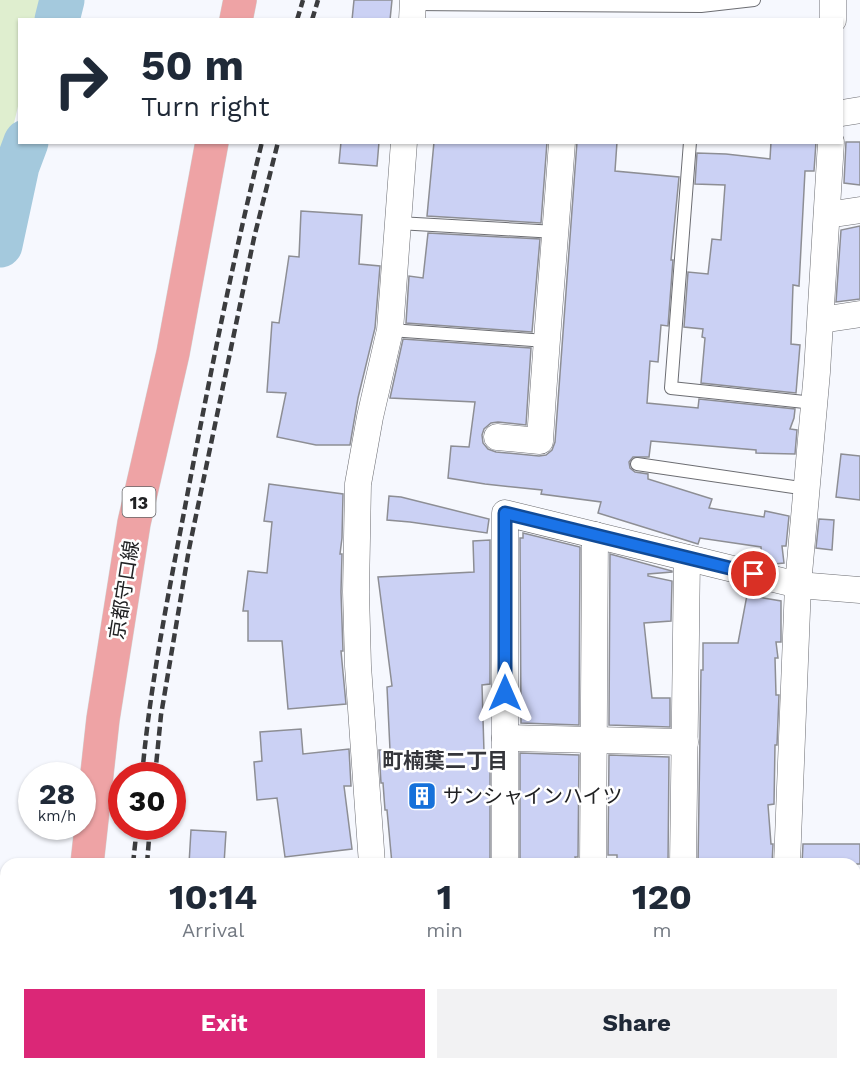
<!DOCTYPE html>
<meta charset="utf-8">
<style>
:root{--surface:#fff;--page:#f2f2f3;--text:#1f2937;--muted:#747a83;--accent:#db2777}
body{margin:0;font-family:"Work Sans","Noto Sans JP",sans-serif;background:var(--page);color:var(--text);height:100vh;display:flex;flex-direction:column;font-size:22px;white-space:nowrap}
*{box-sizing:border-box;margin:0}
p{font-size:20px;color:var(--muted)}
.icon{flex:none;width:33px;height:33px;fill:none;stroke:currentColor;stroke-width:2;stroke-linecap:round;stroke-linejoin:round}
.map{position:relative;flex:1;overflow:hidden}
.side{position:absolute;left:0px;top:858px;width:861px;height:212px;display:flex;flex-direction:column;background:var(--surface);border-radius:18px 18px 0 0;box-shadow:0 2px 4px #0004}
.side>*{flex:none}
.hud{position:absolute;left:18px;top:18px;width:825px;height:126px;border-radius:0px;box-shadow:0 2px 4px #0004;background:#fff;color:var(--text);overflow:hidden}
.speed{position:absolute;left:18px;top:762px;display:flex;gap:12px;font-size:30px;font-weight:700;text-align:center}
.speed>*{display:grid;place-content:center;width:78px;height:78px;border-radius:50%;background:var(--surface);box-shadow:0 2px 4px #0004;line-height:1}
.speed small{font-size:15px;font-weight:400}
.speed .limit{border:9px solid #d22;background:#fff;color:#111}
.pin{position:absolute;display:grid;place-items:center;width:51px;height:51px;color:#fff;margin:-26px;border:3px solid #fff;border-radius:50%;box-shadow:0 2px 6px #0007}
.me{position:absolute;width:66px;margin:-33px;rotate:0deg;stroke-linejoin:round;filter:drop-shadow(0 0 4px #0008)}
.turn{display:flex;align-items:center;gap:21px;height:126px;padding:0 24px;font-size:27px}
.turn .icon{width:78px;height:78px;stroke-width:2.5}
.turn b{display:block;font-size:42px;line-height:51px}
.eta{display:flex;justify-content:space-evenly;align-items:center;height:102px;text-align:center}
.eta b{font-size:36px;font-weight:700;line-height:42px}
.primary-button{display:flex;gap:12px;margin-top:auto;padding:12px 24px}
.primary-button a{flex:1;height:69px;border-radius:0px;background:var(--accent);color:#fff;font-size:24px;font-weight:700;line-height:69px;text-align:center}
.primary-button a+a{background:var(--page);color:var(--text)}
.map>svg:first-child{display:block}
.green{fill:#dfeecf}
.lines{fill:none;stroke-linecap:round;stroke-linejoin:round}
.river{stroke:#a4c9dd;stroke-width:45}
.building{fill:#cbd1f4;stroke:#8d8e94;stroke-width:1.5}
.service-casing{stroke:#6c6d72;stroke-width:14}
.minor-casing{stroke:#6c6d72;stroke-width:27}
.primary-casing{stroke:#d3d3d3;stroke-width:34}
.service{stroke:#fff;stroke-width:12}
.minor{stroke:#fff;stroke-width:26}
.primary{stroke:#eea3a5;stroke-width:33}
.rail{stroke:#3b3c3e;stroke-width:4.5;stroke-dasharray:9 4.5;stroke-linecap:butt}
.route-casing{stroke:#114b97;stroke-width:15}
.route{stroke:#1a73e8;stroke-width:10}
.labels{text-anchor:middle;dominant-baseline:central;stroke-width:5;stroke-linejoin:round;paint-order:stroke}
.shield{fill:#fff;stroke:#646466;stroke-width:1.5}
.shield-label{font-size:18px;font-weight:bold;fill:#212224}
.street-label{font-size:20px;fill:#212224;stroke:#fff}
.poi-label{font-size:20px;fill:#212224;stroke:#fff;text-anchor:start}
.neighbourhood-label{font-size:21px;font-weight:bold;fill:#35363b;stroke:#fff}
</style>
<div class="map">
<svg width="860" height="1069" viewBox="0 0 860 1069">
<rect width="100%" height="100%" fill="#f6f8fe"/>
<polygon class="green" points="0,0 44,0 39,19 20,20 19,102 0,183"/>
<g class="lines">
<g class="river">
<polyline points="57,20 62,0"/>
<polyline points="0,245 17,166 26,142"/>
</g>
</g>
<g class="building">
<polygon points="354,0 392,0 390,20 352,20"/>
<polygon points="341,142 379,142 377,166 339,163"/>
<polygon points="434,142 547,142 541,223 427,216"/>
<polygon points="577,142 617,142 615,171 679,177 671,260 673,260 668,326 661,325 658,362 650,361 647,403 698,408 699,399 795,409 794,418 790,429 797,430 795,454 756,453 756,450 651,441 649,457 633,457 629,462 630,468 635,472 648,474 648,479 712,499 709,508 764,517 765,511 789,516 786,546 782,546 784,563 774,564 762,561 761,547 700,538 698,544 598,513 601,502 541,494 542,490 485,484 448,478 451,446 469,447 475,402 390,398 403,339 531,348 526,425 498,422 491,423 484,429 482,435 483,443 488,449 496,452 539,456 546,455 552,450 555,442"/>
<polygon points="771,142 816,142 814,171 805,171 799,286 793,285 791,344 800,345 796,393 701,383 705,338 702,337 703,329 684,327 688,272 708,274 712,239 721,240 725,185 695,184 697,153 726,154 770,159"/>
<polygon points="846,142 860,142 860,185 844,183"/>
<polygon points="301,211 362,215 359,264 380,266 375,328 358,398 350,445 316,445 277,437 286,393 267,392 272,322 279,323 289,256 299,257"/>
<polygon points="860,226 860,299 836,302 841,230"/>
<polygon points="428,233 540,239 532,332 406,323 409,276 423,278"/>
<polygon points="841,454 860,456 860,500 836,497"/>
<polygon points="269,484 343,494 342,538 340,554 342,554 341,592 343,651 341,651 346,704 288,709 282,641 248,641 248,611 243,611 248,571 267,573 272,522 264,521"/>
<polygon points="389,496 401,497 489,519 487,533 410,522 387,520"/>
<polygon points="819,519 834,520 832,550 816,548"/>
<polygon points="523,533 580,547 579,725 521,723 520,538 523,538"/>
<polygon points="490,540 490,684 482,685 484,752 490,752 490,864 470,864 470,861 428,864 392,864 387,810 385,810 383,783 381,783 379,750 390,750 387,687 392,686 378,577 474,572 473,541"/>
<polygon points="610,554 672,571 672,572 648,574 648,576 672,581 671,621 644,623 652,698 670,698 670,727 609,725"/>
<polygon points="747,595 781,601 781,642 776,642 778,658 775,658 776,695 779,695 777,745 775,745 774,804 768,805 771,844 773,844 772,864 698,864 701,670 703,670 703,643 738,643"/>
<polygon points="301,729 303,754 349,749 351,786 344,786 352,849 285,857 277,798 257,800 254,762 262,761 260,732"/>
<polygon points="520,753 579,755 578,857 575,857 576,863 520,864"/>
<polygon points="609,755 669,757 668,864 644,864 644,861 617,862 617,855 608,855"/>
<polygon points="191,830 226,832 224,864 189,864"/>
<polygon points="803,844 860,844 860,864 802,864"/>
</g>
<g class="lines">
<g class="service-casing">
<g id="service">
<polyline points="413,4 701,6 754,0"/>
<polyline points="690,142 671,388 814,403"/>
<polyline points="398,223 556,232"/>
<polyline points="390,330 546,341"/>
<polyline points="637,464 807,489"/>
<polyline points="567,1069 568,1064"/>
</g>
</g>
<g class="minor-casing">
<g id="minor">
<polyline points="412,20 413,0"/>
<polyline points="833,20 833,0"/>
<polyline points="842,113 860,110"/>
<polyline points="827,215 860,210"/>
<polyline points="821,320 860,314"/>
<path d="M497 437 540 441C546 341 555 242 562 142"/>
<polyline points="505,738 685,742"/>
<polyline points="372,864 358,666 356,592 358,484 370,417 390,330 404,142"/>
<polyline points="505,864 505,513 798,585 860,590"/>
<polyline points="593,864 595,535"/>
<polyline points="683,864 687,558"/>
<polyline points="787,864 798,585 817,372 831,142"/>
<polyline points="855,950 860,950"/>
<polyline points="385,1064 385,1069"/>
<polyline points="682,1069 682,1064"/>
<polyline points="784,1069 784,1064"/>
</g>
</g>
<g class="primary-casing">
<g id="primary">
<polyline points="236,20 240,0"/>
<polyline points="87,864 103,719 134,523 173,353 212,142"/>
<polyline points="74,1069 74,1064"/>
</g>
</g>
<use href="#service" class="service"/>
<use href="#minor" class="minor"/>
<use href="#primary" class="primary"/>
<g class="rail">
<polyline points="297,20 303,0"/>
<polyline points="312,20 318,0"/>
<path d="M142 776C150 685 168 596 185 507 208 385 232 263 262 142"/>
<polyline points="155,776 161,715 189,549 254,238 278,142"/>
<polyline points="133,864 137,826"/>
<polyline points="147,864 150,826"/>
<polyline points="124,1064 124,1069"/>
<polyline points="135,1064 135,1069"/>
</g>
</g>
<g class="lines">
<g class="route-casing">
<polyline id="route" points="505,693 505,513 754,574"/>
</g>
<use href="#route" class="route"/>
</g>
<defs>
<g id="building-square" transform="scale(1.5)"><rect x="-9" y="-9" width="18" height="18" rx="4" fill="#1671da" stroke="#fff"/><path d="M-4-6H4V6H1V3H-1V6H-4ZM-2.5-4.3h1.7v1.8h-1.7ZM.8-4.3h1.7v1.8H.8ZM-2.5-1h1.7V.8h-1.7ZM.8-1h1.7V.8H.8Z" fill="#fff"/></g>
</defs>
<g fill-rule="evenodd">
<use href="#building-square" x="422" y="796"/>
</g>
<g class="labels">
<rect class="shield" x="122.5" y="487" width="33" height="30" rx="4.5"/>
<g class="shield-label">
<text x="139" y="502">13</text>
</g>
<g class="street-label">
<text transform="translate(124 590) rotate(-81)">京都守口線</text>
</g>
<g class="poi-label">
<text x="443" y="796">サンシャインハイツ</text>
</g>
<g class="neighbourhood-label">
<text x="445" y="760">町楠葉二丁目</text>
</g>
</g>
</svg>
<div class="speed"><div>28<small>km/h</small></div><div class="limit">30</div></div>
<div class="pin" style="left:754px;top:574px;background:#d93025"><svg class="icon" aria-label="arrive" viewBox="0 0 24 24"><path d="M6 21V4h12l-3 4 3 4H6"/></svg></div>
<svg class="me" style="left:505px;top:693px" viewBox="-20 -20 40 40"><path d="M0-17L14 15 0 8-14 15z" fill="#1a73e8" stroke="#fff" stroke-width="4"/></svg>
<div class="hud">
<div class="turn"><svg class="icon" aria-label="right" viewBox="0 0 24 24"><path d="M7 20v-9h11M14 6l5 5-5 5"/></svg><div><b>50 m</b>Turn right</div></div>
</div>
<section class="side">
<div class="eta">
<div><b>10:14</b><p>Arrival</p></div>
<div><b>1</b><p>min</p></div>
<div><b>120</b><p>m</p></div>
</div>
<div class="primary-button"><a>Exit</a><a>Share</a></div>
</section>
</div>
